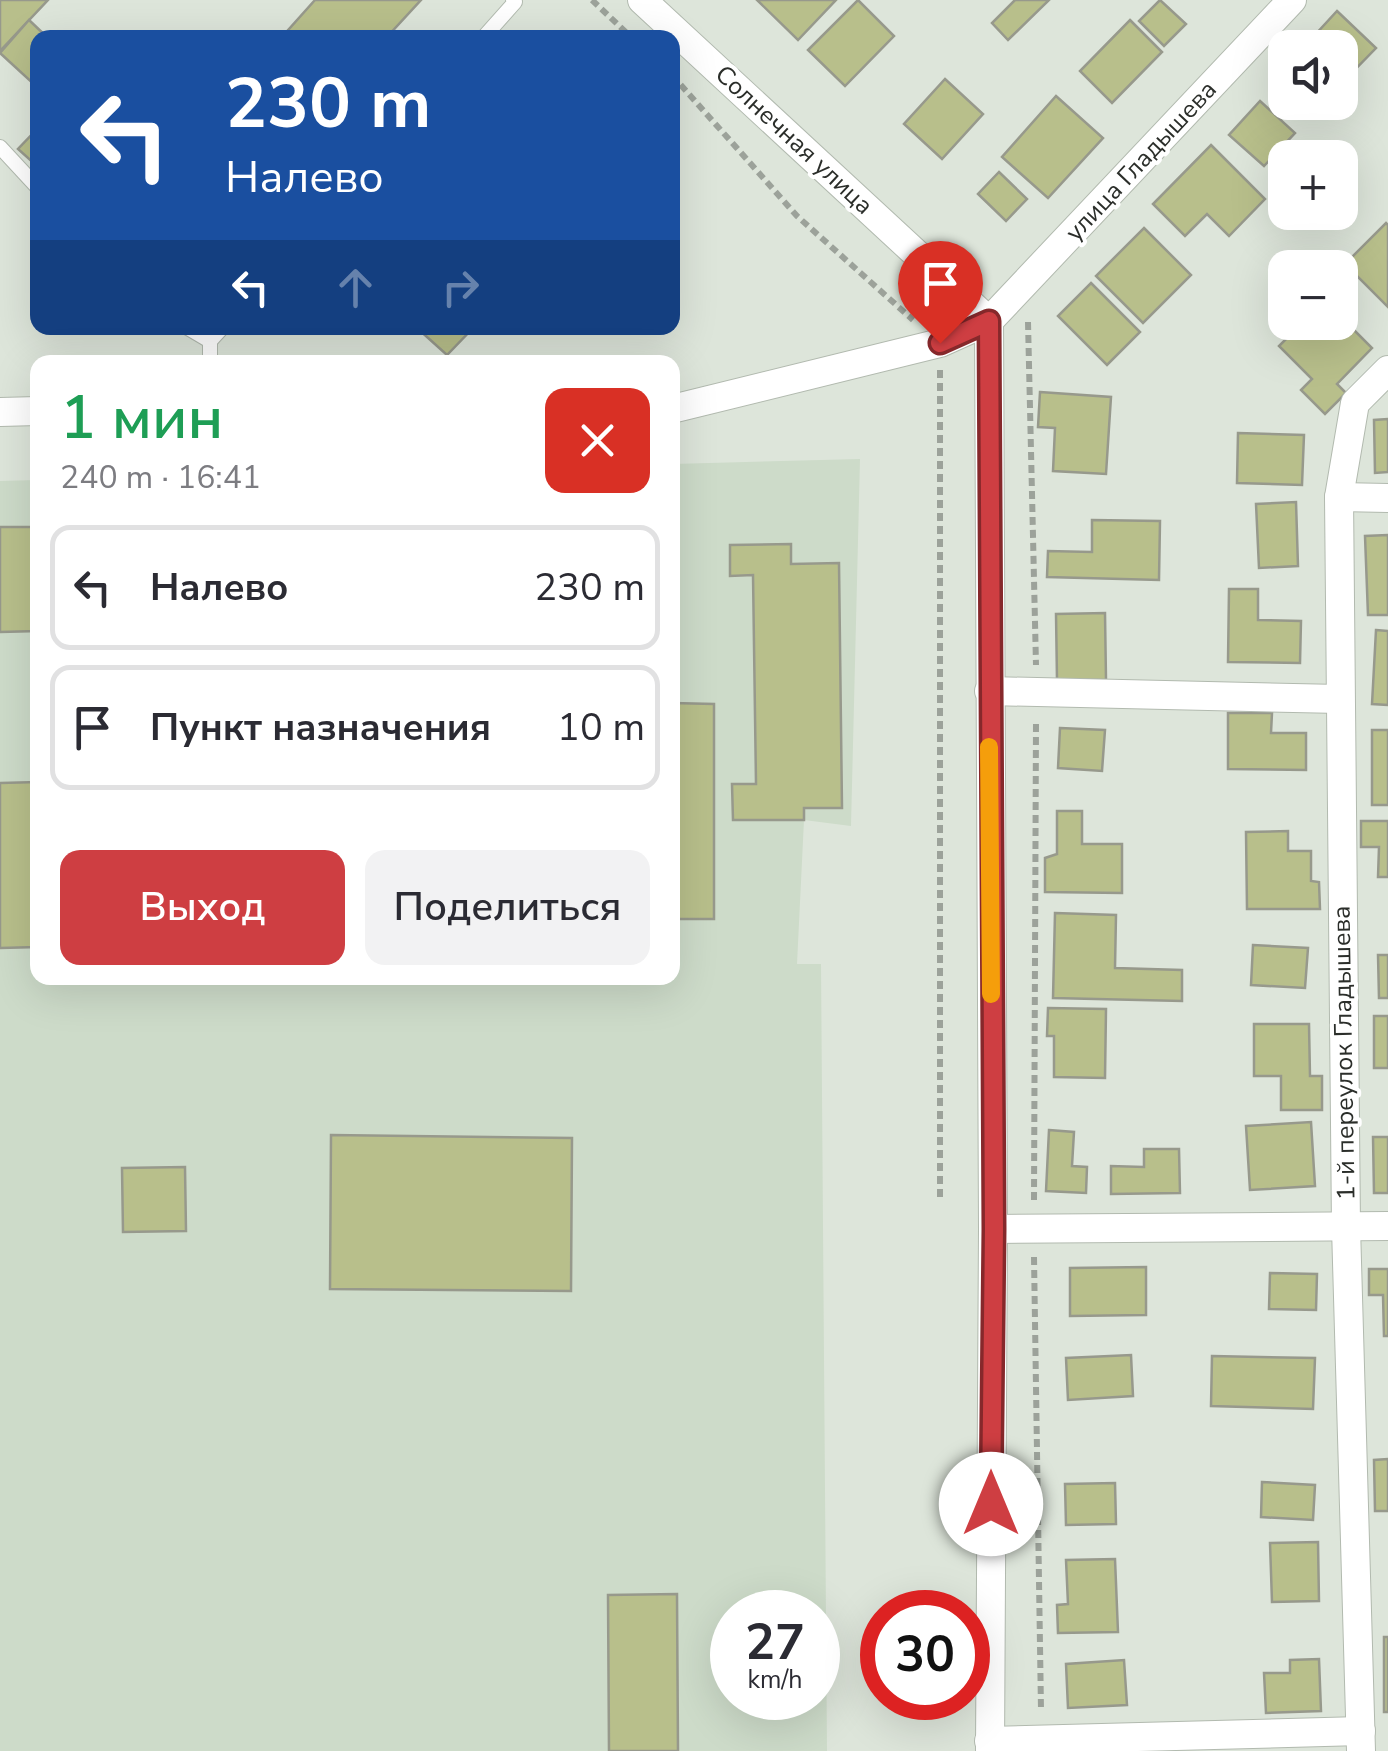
<!DOCTYPE html>
<html lang="ru">
<meta charset="utf-8">
<style>
:root{--surface:#fff;--page:#f2f2f3;--text:#2b2b33;--muted:#7c7c81;--line:#e1e1e2;--accent:#ce3e42}
body{margin:0;font-family:"Nunito Sans",sans-serif;background:var(--page);color:var(--text);height:100vh;display:flex;flex-direction:column;font-size:38px;white-space:nowrap}
*{box-sizing:border-box;margin:0}
p{font-size:32px;color:var(--muted)}
.icon{flex:none;width:55px;height:55px;fill:none;stroke:currentColor;stroke-width:2;stroke-linecap:round;stroke-linejoin:round}
.map{position:relative;flex:1;overflow:hidden}
.side{position:absolute;left:30px;top:355px;width:650px;height:630px;display:flex;flex-direction:column;background:var(--surface);border-radius:20px;box-shadow:0 10px 40px #0002}
.side>*{flex:none}
.guide{position:absolute;left:30px;top:30px;width:650px;height:305px;border-radius:20px;box-shadow:0 10px 40px #0002;background:#1a4fa0;color:#fff;overflow:hidden}
.tools{position:absolute;left:1268px;top:30px;display:grid;gap:20px}
.tools a{display:grid;place-items:center;width:90px;height:90px;border-radius:20px;background:var(--surface);box-shadow:0 10px 40px #0002;font-size:50px}
.speed{position:absolute;left:710px;top:1590px;display:flex;gap:20px;font-size:50px;font-weight:700;text-align:center}
.speed>*{display:grid;place-content:center;width:130px;height:130px;border-radius:50%;background:var(--surface);box-shadow:0 10px 40px #0002;line-height:1}
.speed small{font-size:25px;font-weight:400}
.speed .limit{border:15px solid #d22;background:#fff;color:#111}
.pin{position:absolute;display:grid;place-items:center;width:85px;height:85px;color:#fff;margin:-102px -42px;border-radius:50% 50% 50% 0;rotate:-45deg;box-shadow:0 0 10px #0007}
.pin .icon{rotate:45deg}
.me{position:absolute;width:110px;margin:-55px;rotate:0deg;stroke-linejoin:round;filter:drop-shadow(0 0 8px #0008)}
.turn{display:flex;align-items:center;gap:35px;height:210px;padding:0 30px;font-size:45px}
.turn .icon{width:130px;height:130px;stroke-width:2.5}
.turn b{display:block;font-size:70px;line-height:85px}
.lanes{display:flex;align-items:center;height:95px;padding:0 30px;background:#0003;justify-content:center;gap:50px;direction:ltr}
.lanes .off{opacity:.35}
.round{display:grid;place-items:center;flex:none;width:105px;height:105px;border-radius:20px;background:var(--page)}
.headline{display:flex;align-items:center;justify-content:space-between;height:170px;padding:0 30px}
h1{font-size:60px;font-weight:600;line-height:75px;color:#1e9e55}
.button{display:flex;gap:20px;margin-top:auto;padding:20px 30px}
.button a{flex:1;height:115px;border-radius:20px;background:var(--accent);color:#fff;font-size:40px;font-weight:600;line-height:115px;text-align:center}
.button a+a{background:var(--page);color:var(--text)}
ul{padding:0;list-style:none}
li{display:flex;align-items:center;gap:30px;height:125px;margin:0 20px 15px;padding:0 10px;border:5px solid var(--line);border-radius:20px}
li div{flex:1}
li b{display:block;font-size:38px}
li em{font-style:normal}
.map>svg:first-child{display:block}
.built{fill:#cddbc9;fill-rule:evenodd}
.building{fill:#b8bf8b;stroke:#97998c;stroke-width:2.5}
.lines{fill:none;stroke-linecap:round;stroke-linejoin:round}
.service-casing{stroke:#b2baaf;stroke-width:16}
.minor-casing{stroke:#b2baaf;stroke-width:30}
.path{stroke:#9ca29a;stroke-width:6;stroke-dasharray:8 5;stroke-linecap:butt}
.service{stroke:#fff;stroke-width:14}
.minor{stroke:#fff;stroke-width:28}
.route-casing{stroke:#86282b;stroke-width:25}
.route{stroke:#ce3e42;stroke-width:18}
.slow{stroke:#f59e0b;stroke-width:18}
.labels{text-anchor:middle;dominant-baseline:central;stroke-width:8;stroke-linejoin:round;paint-order:stroke}
.street-label{font-size:25px;fill:#2b2e2a;stroke:#fff}
</style>
<div class="map">
<svg width="1388" height="1751" viewBox="0 0 1388 1751">
<rect width="100%" height="100%" fill="#dde5da"/>
<path class="built" d="M860 459 851 826 804 820 797 964H821L827 1751H0V481L37 480 38 978H672L673 464ZM732 1612H818V1698H732Z"/>
<g class="building">
<polygon points="0,0 48,0 0,51"/>
<polygon points="315,0 421,0 386,38 281,38"/>
<polygon points="757,0 836,0 798,40"/>
<polygon points="858,0 894,36 845,86 808,50"/>
<polygon points="1015,0 1049,0 1008,40 992,23"/>
<polygon points="1160,0 1186,24 1164,46 1139,21"/>
<polygon points="1337,11 1376,48 1340,85 1340,48 1303,48"/>
<polygon points="29,20 48,38 38,38 38,88 0,53"/>
<polygon points="1130,20 1162,52 1112,103 1080,71"/>
<polygon points="945,79 983,114 942,159 904,124"/>
<polygon points="1056,96 1103,138 1048,198 1002,157"/>
<polygon points="1260,101 1295,133 1264,166 1229,135"/>
<polygon points="38,128 38,167 18,149"/>
<polygon points="1211,145 1265,199 1229,236 1207,214 1185,236 1153,204"/>
<polygon points="999,172 1027,199 1006,221 978,194"/>
<polygon points="1386,223 1388,225 1388,307 1345,264"/>
<polygon points="1144,228 1191,275 1143,323 1096,276"/>
<polygon points="1091,283 1140,332 1107,365 1058,316"/>
<polygon points="1340,316 1372,348 1337,384 1346,393 1325,414 1301,390 1312,379 1279,346 1303,322 1312,326 1316,322 1340,322"/>
<polygon points="417,328 473,328 447,355"/>
<polygon points="1040,392 1111,397 1106,474 1053,471 1055,428 1038,427"/>
<polygon points="1388,419 1388,472 1375,473 1374,420"/>
<polygon points="1238,433 1304,435 1302,485 1237,483"/>
<polygon points="1296,502 1298,566 1259,568 1256,504"/>
<polygon points="1092,520 1160,521 1159,580 1047,577 1048,551 1092,552"/>
<polygon points="0,527 38,527 38,631 0,632"/>
<polygon points="1388,535 1388,615 1368,615 1365,536"/>
<polygon points="791,544 791,564 839,563 842,808 804,808 804,820 733,820 732,784 756,784 753,575 730,576 730,545"/>
<polygon points="1229,589 1258,589 1258,620 1301,621 1300,663 1228,662"/>
<polygon points="1105,613 1106,680 1057,680 1056,614"/>
<polygon points="1376,630 1388,631 1388,705 1372,704"/>
<polygon points="672,703 714,704 714,919 672,919"/>
<polygon points="1228,713 1272,713 1271,733 1306,733 1306,770 1228,769"/>
<polygon points="1060,728 1105,730 1102,771 1058,768"/>
<rect x="1372" y="730" width="16" height="75"/>
<polygon points="38,782 38,947 0,948 0,783"/>
<polygon points="1057,811 1082,811 1082,844 1122,844 1122,893 1045,892 1045,858 1057,854"/>
<polygon points="1361,821 1388,821 1388,877 1378,877 1379,847 1361,847"/>
<polygon points="1288,831 1288,851 1311,851 1311,881 1319,882 1320,909 1247,909 1246,832"/>
<polygon points="1055,913 1116,915 1115,968 1182,970 1182,1001 1053,998"/>
<polygon points="1253,945 1308,948 1305,988 1251,985"/>
<polygon points="1378,955 1388,955 1388,998 1379,998"/>
<polygon points="1048,1008 1106,1009 1105,1078 1054,1077 1054,1036 1047,1036"/>
<rect x="1374" y="1016" width="14" height="52"/>
<polygon points="1254,1024 1309,1024 1310,1076 1322,1076 1322,1110 1281,1110 1281,1076 1254,1076"/>
<polygon points="1311,1122 1315,1186 1250,1190 1246,1126"/>
<polygon points="1049,1130 1074,1132 1072,1166 1087,1167 1086,1193 1046,1191"/>
<polygon points="331,1135 572,1138 571,1291 330,1289"/>
<polygon points="1373,1137 1388,1137 1388,1193 1374,1193"/>
<polygon points="1144,1149 1179,1149 1180,1193 1111,1194 1111,1166 1144,1167"/>
<polygon points="185,1167 186,1231 123,1232 122,1168"/>
<polygon points="1146,1267 1146,1315 1070,1316 1070,1268"/>
<polygon points="1369,1269 1388,1269 1388,1336 1384,1336 1383,1295 1369,1295"/>
<polygon points="1270,1273 1317,1274 1316,1310 1269,1309"/>
<polygon points="1131,1355 1133,1396 1068,1400 1066,1358"/>
<polygon points="1212,1356 1315,1358 1313,1409 1211,1406"/>
<polygon points="1388,1459 1388,1511 1375,1511 1374,1460"/>
<polygon points="1262,1482 1315,1485 1313,1520 1261,1517"/>
<polygon points="1115,1483 1116,1524 1066,1525 1065,1484"/>
<polygon points="1318,1542 1319,1601 1272,1602 1270,1543"/>
<polygon points="1115,1559 1118,1632 1058,1633 1057,1605 1068,1604 1066,1560"/>
<polygon points="677,1594 678,1751 609,1751 608,1595"/>
<rect x="1384" y="1637" width="4" height="75"/>
<polygon points="1319,1659 1321,1711 1266,1713 1264,1673 1290,1673 1290,1660"/>
<polygon points="1124,1660 1127,1705 1068,1708 1066,1664"/>
</g>
<g class="lines">
<g class="service-casing">
<g id="service">
<polyline points="483,38 515,2 513,0"/>
<polyline points="0,147 38,188"/>
<polyline points="188,328 210,341 222,328"/>
<polyline points="210,362 210,341"/>
</g>
</g>
<g class="minor-casing">
<g id="minor">
<polyline points="642,0 989,321"/>
<polyline points="989,321 993,1229 990,1751"/>
<polyline points="672,409 940,343 989,321 1292,0"/>
<polyline points="0,412 38,411"/>
<polyline points="1339,497 1388,498"/>
<polyline points="989,691 1340,699"/>
<polyline points="993,1229 1388,1226"/>
<polyline points="989,1741 1361,1731"/>
<polyline points="1361,1751 1346,1227 1339,497 1355,403 1388,370"/>
</g>
</g>
<g class="path">
<polyline points="592,0 632,38"/>
<polyline points="672,75 797,216 913,320"/>
<polyline points="1028,322 1036,665"/>
<polyline points="940,1197 940,370"/>
<polyline points="1034,1200 1036,722"/>
<polyline points="1034,1257 1041,1710"/>
</g>
<use href="#service" class="service"/>
<use href="#minor" class="minor"/>
</g>
<g class="lines">
<g class="route-casing">
<polyline id="route" points="940,343 989,321 994,1229 991,1504"/>
</g>
<use href="#route" class="route"/>
<polyline class="slow" points="989,747 991,994"/>
</g>
<g class="labels">
<g class="street-label">
<text transform="translate(794 140) rotate(43)">Солнечная улица</text>
<text transform="translate(1141 161) rotate(-47)">улица Гладышева</text>
<text transform="translate(1344 1053) rotate(-91)">1-й переулок Гладышева</text>
</g>
</g>
</svg>
<div class="tools">
<a><svg class="icon" aria-label="sound" viewBox="0 0 24 24"><path d="M4 9h4l5-4v14l-5-4H4zM17 9q2 3 0 6"/></svg></a>
<a>+</a>
<a>−</a>
</div>
<div class="speed"><div>27<small>km/h</small></div><div class="limit">30</div></div>
<div class="pin" style="left:940px;top:343px;background:#d93025"><svg class="icon" aria-label="arrive" viewBox="0 0 24 24"><path d="M6 21V4h12l-3 4 3 4H6"/></svg></div>
<svg class="me" style="left:991px;top:1504px" viewBox="-20 -20 40 40"><circle r="19" fill="#fff"/><path d="M0-13L10 11 0 6-10 11z" fill="#ce3e42"/></svg>
<div class="guide">
<div class="turn"><svg class="icon" aria-label="left" viewBox="0 0 24 24"><path d="M17 20v-9H6M10 6l-5 5 5 5"/></svg><div><b>230 m</b>Налево</div></div>
<div class="lanes"><svg class="icon" aria-label="left" viewBox="0 0 24 24"><path d="M17 20v-9H6M10 6l-5 5 5 5"/></svg><svg class="icon off" aria-label="ahead" viewBox="0 0 24 24"><path d="M12 20V5M6 11l6-6 6 6"/></svg><svg class="icon off" aria-label="right" viewBox="0 0 24 24"><path d="M7 20v-9h11M14 6l5 5-5 5"/></svg></div>
</div>
<section class="side">
<div class="headline"><div><h1>1 мин</h1><p>240 m · 16:41</p></div><a class="round" style="background:#d93025;color:#fff"><svg class="icon" aria-label="close" viewBox="0 0 24 24"><path d="M6 6l12 12M18 6L6 18"/></svg></a></div>
<ul>
<li><svg class="icon" aria-label="left" viewBox="0 0 24 24"><path d="M17 20v-9H6M10 6l-5 5 5 5"/></svg><div><b>Налево</b></div><em>230 m</em></li>
<li><svg class="icon" aria-label="arrive" viewBox="0 0 24 24"><path d="M6 21V4h12l-3 4 3 4H6"/></svg><div><b>Пункт назначения</b></div><em>10 m</em></li>
</ul>
<div class="button"><a>Выход</a><a>Поделиться</a></div>
</section>
</div>
